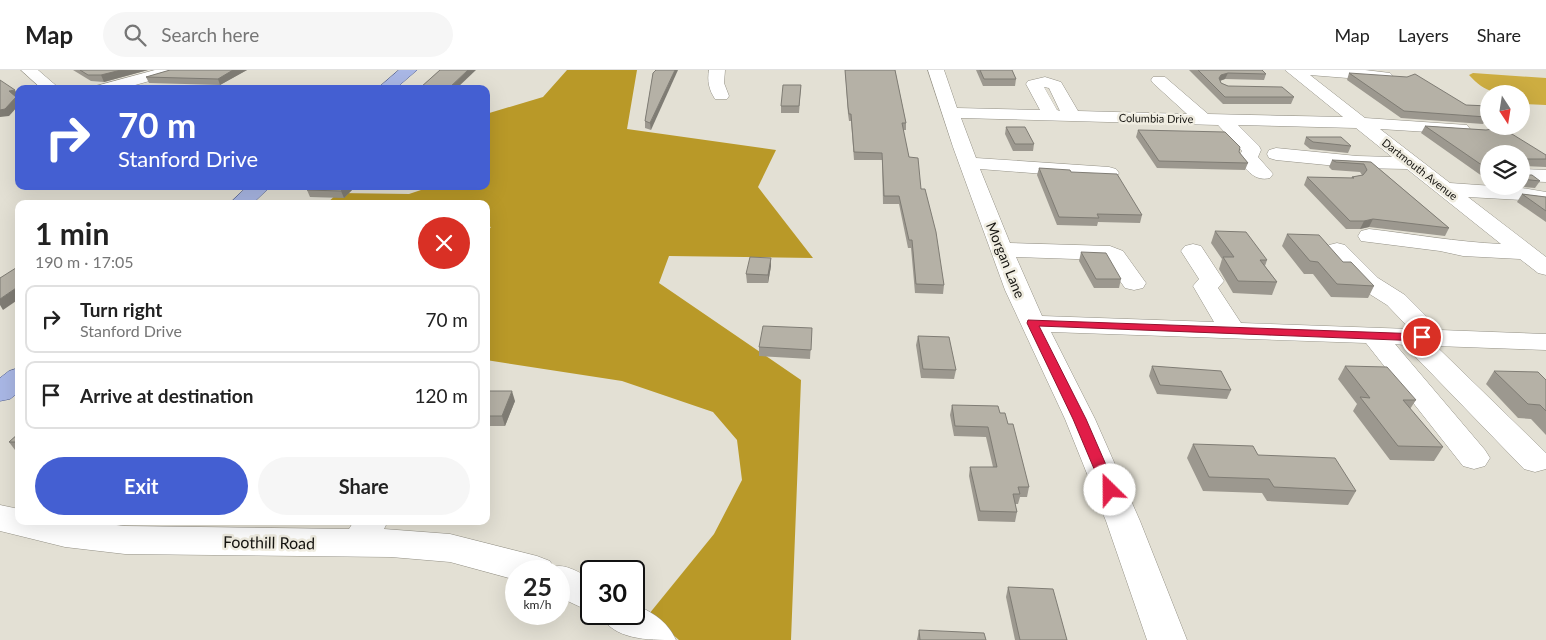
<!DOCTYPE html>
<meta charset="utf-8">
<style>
:root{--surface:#fff;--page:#f6f6f6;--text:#222;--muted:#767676;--line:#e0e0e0;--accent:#445fd2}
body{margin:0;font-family:Lato,sans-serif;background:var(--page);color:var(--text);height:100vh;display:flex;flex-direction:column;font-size:19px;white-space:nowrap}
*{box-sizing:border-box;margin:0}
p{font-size:16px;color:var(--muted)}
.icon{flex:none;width:28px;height:28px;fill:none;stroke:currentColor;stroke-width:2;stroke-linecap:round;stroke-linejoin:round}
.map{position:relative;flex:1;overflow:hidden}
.drawer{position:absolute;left:15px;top:130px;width:475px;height:325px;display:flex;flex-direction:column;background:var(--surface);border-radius:10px;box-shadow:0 5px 20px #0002}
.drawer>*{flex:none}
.guide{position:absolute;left:15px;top:15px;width:475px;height:105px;border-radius:10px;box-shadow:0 5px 20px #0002;background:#445fd2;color:#fff;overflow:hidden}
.needle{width:32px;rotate:168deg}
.buttons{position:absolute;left:1480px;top:15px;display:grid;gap:10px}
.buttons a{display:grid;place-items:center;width:50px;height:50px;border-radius:50%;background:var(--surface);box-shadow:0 5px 20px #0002;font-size:25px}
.speed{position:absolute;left:505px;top:490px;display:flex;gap:10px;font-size:25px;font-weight:700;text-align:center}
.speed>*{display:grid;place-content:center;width:65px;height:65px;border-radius:50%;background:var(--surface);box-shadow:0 5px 20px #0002;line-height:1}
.speed small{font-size:12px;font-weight:400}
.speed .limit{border:2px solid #111;border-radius:8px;background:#fff;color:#111}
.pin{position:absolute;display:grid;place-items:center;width:42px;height:42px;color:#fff;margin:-21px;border:2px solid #fff;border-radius:50%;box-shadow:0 1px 5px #0007}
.me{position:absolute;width:55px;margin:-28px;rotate:337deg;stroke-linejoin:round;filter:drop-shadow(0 0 4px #0008)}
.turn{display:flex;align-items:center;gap:18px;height:105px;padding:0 20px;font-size:22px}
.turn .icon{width:65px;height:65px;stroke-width:2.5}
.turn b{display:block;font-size:35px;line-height:42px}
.round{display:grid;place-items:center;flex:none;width:52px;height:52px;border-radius:26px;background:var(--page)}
.headline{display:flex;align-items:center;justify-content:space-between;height:85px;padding:0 20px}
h1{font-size:30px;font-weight:700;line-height:38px}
.primary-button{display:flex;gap:10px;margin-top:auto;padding:10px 20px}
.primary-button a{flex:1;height:58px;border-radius:30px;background:var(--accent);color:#fff;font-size:20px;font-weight:700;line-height:58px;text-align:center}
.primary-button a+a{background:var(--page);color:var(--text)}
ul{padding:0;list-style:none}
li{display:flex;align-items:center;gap:15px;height:68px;margin:0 10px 8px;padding:0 10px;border:2px solid var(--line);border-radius:10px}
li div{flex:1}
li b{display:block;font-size:19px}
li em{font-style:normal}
header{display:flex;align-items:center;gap:30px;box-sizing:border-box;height:70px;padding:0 25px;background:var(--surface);border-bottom:1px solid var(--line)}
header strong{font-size:24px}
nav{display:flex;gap:28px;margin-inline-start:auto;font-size:18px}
.search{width:350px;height:45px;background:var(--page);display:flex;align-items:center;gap:12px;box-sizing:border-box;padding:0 18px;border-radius:28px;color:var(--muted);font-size:19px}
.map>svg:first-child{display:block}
.forest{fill:#b99928}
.water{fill:#cdad41}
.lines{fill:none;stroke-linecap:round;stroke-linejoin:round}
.minor-casing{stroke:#949186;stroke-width:1}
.major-casing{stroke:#505f90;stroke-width:1}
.minor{fill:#fff;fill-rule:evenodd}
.major{fill:#a9b7e5;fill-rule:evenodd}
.wall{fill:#9c988f}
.shaded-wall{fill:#7f7c74}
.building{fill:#b5b1a6;stroke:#7f7c74}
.route{fill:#e11d48;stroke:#92132f}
.labels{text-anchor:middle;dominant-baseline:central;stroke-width:5;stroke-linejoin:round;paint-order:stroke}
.far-street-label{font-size:11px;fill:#161511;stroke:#f0ede1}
.street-label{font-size:14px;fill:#161511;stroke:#f0ede1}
.near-street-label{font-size:16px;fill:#161511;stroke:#f0ede1}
</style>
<header>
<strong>Map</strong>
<div class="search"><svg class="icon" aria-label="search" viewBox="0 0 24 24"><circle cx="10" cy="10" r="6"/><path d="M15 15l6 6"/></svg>Search here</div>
<nav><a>Map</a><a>Layers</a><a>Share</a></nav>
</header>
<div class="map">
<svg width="1546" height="570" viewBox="0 0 1546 570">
<rect width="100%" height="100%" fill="#e3e0d4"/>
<polygon class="forest" points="567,0 637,0 627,59 776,80 758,117 813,188 669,186 659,213 801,310 791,570 679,570 649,544 714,464 742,410 737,370 713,342 622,311 486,290 486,163 491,157 486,156 486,134 326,134 338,123 409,124 433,116 486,116 486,44 543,27"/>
<path class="water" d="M1473 3 1546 8V35L1521 34V24C1498 24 1486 24 1469 5Z"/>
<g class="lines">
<g class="minor-casing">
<g id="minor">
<polygon points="21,0 38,0 60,19 42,19"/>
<polygon points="155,0 181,0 178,3 121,19 94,19 96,16"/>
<path d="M709 0H725L724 13 729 26 727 29H715C709 20 707 11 709 0Z"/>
<path d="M928 0H944L957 38 1040 40 1026 14 1028 11 1045 7 1061 12 1078 41 1187 44 1153 13 1151 10 1153 7H1165L1208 44 1343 47 1285 0H1365L1390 3 1393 6 1390 9 1385 11 1310 5 1365 48 1467 55 1470 59 1467 63 1461 64 1380 59 1450 113 1522 118 1546 122V134L1522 130 1468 127 1546 187V205L1538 203 1520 189 1463 186 1440 181 1361 171 1358 166 1361 161 1369 159C1413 164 1457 172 1501 174L1407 99 1357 98 1276 90 1269 88 1267 84 1269 80 1276 78 1357 86 1392 87 1356 58 1238 55 1259 76 1261 80 1258 87 1273 104 1270 108C1255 112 1246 100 1238 88L1242 81 1218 55 961 48 976 88 1109 97 1116 99 1119 103 1116 107 1109 109 980 99 1010 173 1110 176 1123 181 1146 213 1143 218 1134 220 1125 218 1105 190 1016 187 1042 246 1214 252 1193 216 1199 209 1181 181 1185 176 1193 174 1201 176 1224 211 1218 218 1241 253 1410 259 1387 235 1360 218 1326 180 1329 175 1337 173 1345 175 1378 208 1405 225 1440 260 1546 264V280L1436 276 1546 383V399L1535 402 1524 399 1404 275 1395 274 1485 380 1490 388 1485 396 1474 399 1463 396 1366 273 1051 262 1095 349 1140 451 1187 570H1147L1106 451 1065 349 1005 220 953 77ZM1044 17 1049 18 1060 41 1057 40Z"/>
<polygon points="1521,99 1546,100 1546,112 1521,111"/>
<path d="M0 435 19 439V451H81L125 456 349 459 354 451H388L384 459 450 464 537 486 550 491 553 497C565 493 580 503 591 509V542L559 527V501H516V510L450 492 391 487 125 484 65 477 0 461Z"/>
<path d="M634 533C653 544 666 549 676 570 647 570 613 570 600 544H634Z"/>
</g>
</g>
<g class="major-casing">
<g id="major">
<polygon points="399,0 417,0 395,19 377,19"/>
<polygon points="248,116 271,116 252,134 229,134"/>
<polygon points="19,298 19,322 10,329 0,331 0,308 9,301"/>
</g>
</g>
<use href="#minor" class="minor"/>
<use href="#major" class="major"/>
</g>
<g class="wall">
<polygon points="73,0 148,0 104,12 91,11"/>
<polygon points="170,0 247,0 220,15 149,13 146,7"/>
<polygon points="440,0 456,19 422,19 421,17"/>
<polygon points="845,0 895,0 906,53 906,60 903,60 909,87 921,119 944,215 943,224 915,223 911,178 908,178 899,134 883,134 882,90 854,90 851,51 849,51 848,44"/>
<polygon points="976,0 1012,0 1016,9 1015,16 983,16"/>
<polygon points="1189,0 1262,0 1266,4 1264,10 1225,9 1220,11 1221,13 1228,16 1294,27 1291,34 1223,34"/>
<polygon points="653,3 651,60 645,58 645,51"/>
<polygon points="1349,3 1466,35 1489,36 1489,44 1483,54 1401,48 1347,10"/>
<polygon points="801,15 799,43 781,43 781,36"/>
<polygon points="1425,56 1486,60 1546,85 1546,97 1521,96 1521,84 1489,84 1489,111 1421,63"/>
<polygon points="1006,57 1034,74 1033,81 1013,81 1005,64"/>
<polygon points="1138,60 1239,82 1248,93 1245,100 1157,98 1136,67"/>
<polygon points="1306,67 1351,76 1348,83 1310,79 1304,74"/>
<polygon points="1332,90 1371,92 1449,158 1445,166 1369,157 1360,159 1346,159 1304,115 1307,107 1351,108 1352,107 1362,105 1360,102 1332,100 1329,97"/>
<polygon points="1039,98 1071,102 1142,145 1140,153 1098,152 1097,156 1057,155 1037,105"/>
<polygon points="1521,98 1524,105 1540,111 1535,118 1515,116 1521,116"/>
<polygon points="356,116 344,128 310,127 307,120"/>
<polygon points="1522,124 1546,127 1546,152 1517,132"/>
<polygon points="1215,161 1267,190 1265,196 1277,212 1272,225 1233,223 1219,199 1222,189 1211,173"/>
<polygon points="1287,164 1343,192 1374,216 1368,228 1331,227 1313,204 1304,204 1282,176"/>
<polygon points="1081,182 1121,209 1119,218 1094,218 1079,191"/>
<polygon points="771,188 771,196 768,213 747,213 746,204"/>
<polygon points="812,258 810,289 759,286 759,277"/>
<polygon points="918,266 956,300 954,309 921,308 916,275"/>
<polygon points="1152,296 1231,320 1227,329 1157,324 1149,306"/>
<polygon points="1345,296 1416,330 1410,339 1443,377 1434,391 1390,390 1353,341 1357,334 1338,309"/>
<polygon points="1494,301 1546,310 1546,365 1531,349 1518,348 1486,314"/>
<polygon points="486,321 515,331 505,356 486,356"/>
<polygon points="952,335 1000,343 1008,354 1029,417 1027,427 1020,427 1018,434 1015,434 1017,442 1015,452 978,451 969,406 970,397 993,397 986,367 954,366 950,345"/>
<polygon points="19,358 19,381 15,380 9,372 17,365 15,362"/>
<polygon points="1193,374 1258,385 1356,421 1348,435 1267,431 1262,423 1203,421 1187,388"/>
<polygon points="1008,517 1067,570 1015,570 1006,527"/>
<polygon points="919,560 920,570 917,570"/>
</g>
<g class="shaded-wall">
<polygon points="121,0 148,0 104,12 101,5"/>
<polygon points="233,0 247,0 220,15 218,9"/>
<polygon points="468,0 476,0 456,19 450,19 450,17"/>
<polygon points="675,0 678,0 651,60 650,53"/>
<polygon points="1228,3 1225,9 1219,11 1219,8 1221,5"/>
<polygon points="15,20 18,26 13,27 9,21"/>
<polygon points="16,27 19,31 19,35 9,46 0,47 0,40"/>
<polygon points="346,116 356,116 344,128 341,121"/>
<polygon points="1373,149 1369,157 1360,159 1364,151"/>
<polygon points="771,188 771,196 768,213 768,205"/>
<polygon points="19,216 19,229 3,240 0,235 0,229"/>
<polygon points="512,321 515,331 505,356 502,346"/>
</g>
<g class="building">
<polygon points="80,0 121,0 101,5 88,5"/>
<polygon points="170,0 233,0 218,9 146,7"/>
<polygon points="440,0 468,0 450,17 421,17"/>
<polygon points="656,0 675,0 650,53 645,51 653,3"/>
<polygon points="845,0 895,0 906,53 902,53 909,87 918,88 921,119 925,119 936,162 944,215 916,214 912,170 909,170 899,126 884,126 882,83 854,82 851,44 849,44 848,37"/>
<polygon points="980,0 1012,0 1016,9 984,9"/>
<polygon points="1198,0 1262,0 1266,4 1228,3 1221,5 1219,8 1221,13 1228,16 1282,17 1294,27 1225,27"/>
<polygon points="1349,3 1407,7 1415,4 1466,35 1489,36 1489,43 1486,47 1404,41"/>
<polygon points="0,10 15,20 9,21 16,27 5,39 0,40"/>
<polygon points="783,15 801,15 799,36 781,36"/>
<polygon points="1425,56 1486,60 1492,59 1494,56 1499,56 1546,85 1546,89 1521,89 1521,84 1489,84 1489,100"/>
<polygon points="1006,57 1025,57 1034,74 1015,74"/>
<polygon points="1138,60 1225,62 1240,77 1239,82 1248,93 1159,91"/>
<polygon points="1306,67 1341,67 1351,76 1313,72"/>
<polygon points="1332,90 1371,92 1449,158 1373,149 1364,151 1350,151 1307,107 1354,108 1352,107 1363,105 1367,100 1364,94 1336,92"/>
<polygon points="1039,98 1070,100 1071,102 1117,104 1142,145 1097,144 1099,148 1059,147"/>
<polygon points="1521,98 1524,100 1524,105 1532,105 1540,111 1521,109"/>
<polygon points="312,116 346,116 341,121 307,120"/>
<polygon points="1522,124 1546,127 1546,141"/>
<polygon points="1215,161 1246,162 1267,190 1260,190 1277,212 1238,211 1223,187 1234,187"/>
<polygon points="1287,164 1319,165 1343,192 1351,192 1374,216 1337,214 1318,192 1310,191"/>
<polygon points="1081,182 1106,183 1121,209 1096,209"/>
<polygon points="750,187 771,188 768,205 746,204"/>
<polygon points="19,196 19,216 0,229 0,208"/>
<polygon points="763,256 812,258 811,280 759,277"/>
<polygon points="918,266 949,267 956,300 923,299"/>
<polygon points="1152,296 1221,301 1231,320 1160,315"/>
<polygon points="1345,296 1387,297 1416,330 1403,330 1443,377 1398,376 1360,327 1370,328"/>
<polygon points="1494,301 1538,302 1546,310 1546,341 1540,335 1528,334"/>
<polygon points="486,321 512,321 502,346 486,346"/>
<polygon points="952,335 998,336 1000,343 1005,343 1008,354 1013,354 1029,417 1018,417 1020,424 1013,424 1017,442 980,441 970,397 997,397 988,357 955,356"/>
<polygon points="19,358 19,362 15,362"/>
<polygon points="19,363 19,372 9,372"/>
<polygon points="1193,374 1253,376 1258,385 1335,388 1356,421 1274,417 1269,409 1209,407"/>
<polygon points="1008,517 1053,519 1067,570 1020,570"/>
<polygon points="919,560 984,563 986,570 920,570"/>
</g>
<polygon class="route" points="1028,250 1422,264 1427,267 1422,271 1039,256 1086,349 1117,420 1115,424 1105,424 1103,420 1073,349 1027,253"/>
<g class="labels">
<g class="far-street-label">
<text transform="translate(1156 48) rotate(1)">Columbia Drive</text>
<text transform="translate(1420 99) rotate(38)">Dartmouth Avenue</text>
</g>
<g class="street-label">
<text transform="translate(1006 190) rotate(68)">Morgan Lane</text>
</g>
<g class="near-street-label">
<text transform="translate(269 472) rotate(1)">Foothill Road</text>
</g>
</g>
</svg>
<div class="buttons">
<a><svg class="needle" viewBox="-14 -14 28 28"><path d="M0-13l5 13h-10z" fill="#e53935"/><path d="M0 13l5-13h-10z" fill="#767676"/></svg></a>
<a><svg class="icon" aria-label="layers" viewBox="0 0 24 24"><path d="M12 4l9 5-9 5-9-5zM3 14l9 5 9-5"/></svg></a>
</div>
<div class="speed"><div>25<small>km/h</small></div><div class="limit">30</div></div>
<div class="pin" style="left:1422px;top:267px;background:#d93025"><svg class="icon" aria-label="arrive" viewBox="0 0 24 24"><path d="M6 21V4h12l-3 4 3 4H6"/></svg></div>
<svg class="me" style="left:1110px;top:420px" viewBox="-20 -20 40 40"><circle r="19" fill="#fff"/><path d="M0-13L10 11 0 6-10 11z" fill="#e11d48"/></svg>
<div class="guide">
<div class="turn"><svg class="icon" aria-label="right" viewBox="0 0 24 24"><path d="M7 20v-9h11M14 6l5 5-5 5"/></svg><div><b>70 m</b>Stanford Drive</div></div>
</div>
<section class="drawer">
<div class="headline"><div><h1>1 min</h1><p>190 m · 17:05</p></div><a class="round" style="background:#d93025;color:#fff"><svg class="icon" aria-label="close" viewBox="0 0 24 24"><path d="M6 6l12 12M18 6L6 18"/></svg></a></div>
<ul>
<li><svg class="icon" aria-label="right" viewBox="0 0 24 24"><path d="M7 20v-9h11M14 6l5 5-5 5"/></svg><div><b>Turn right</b><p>Stanford Drive</p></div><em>70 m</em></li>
<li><svg class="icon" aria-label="arrive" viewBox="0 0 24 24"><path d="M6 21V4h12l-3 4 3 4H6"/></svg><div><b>Arrive at destination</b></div><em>120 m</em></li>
</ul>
<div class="primary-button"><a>Exit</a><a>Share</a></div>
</section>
</div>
